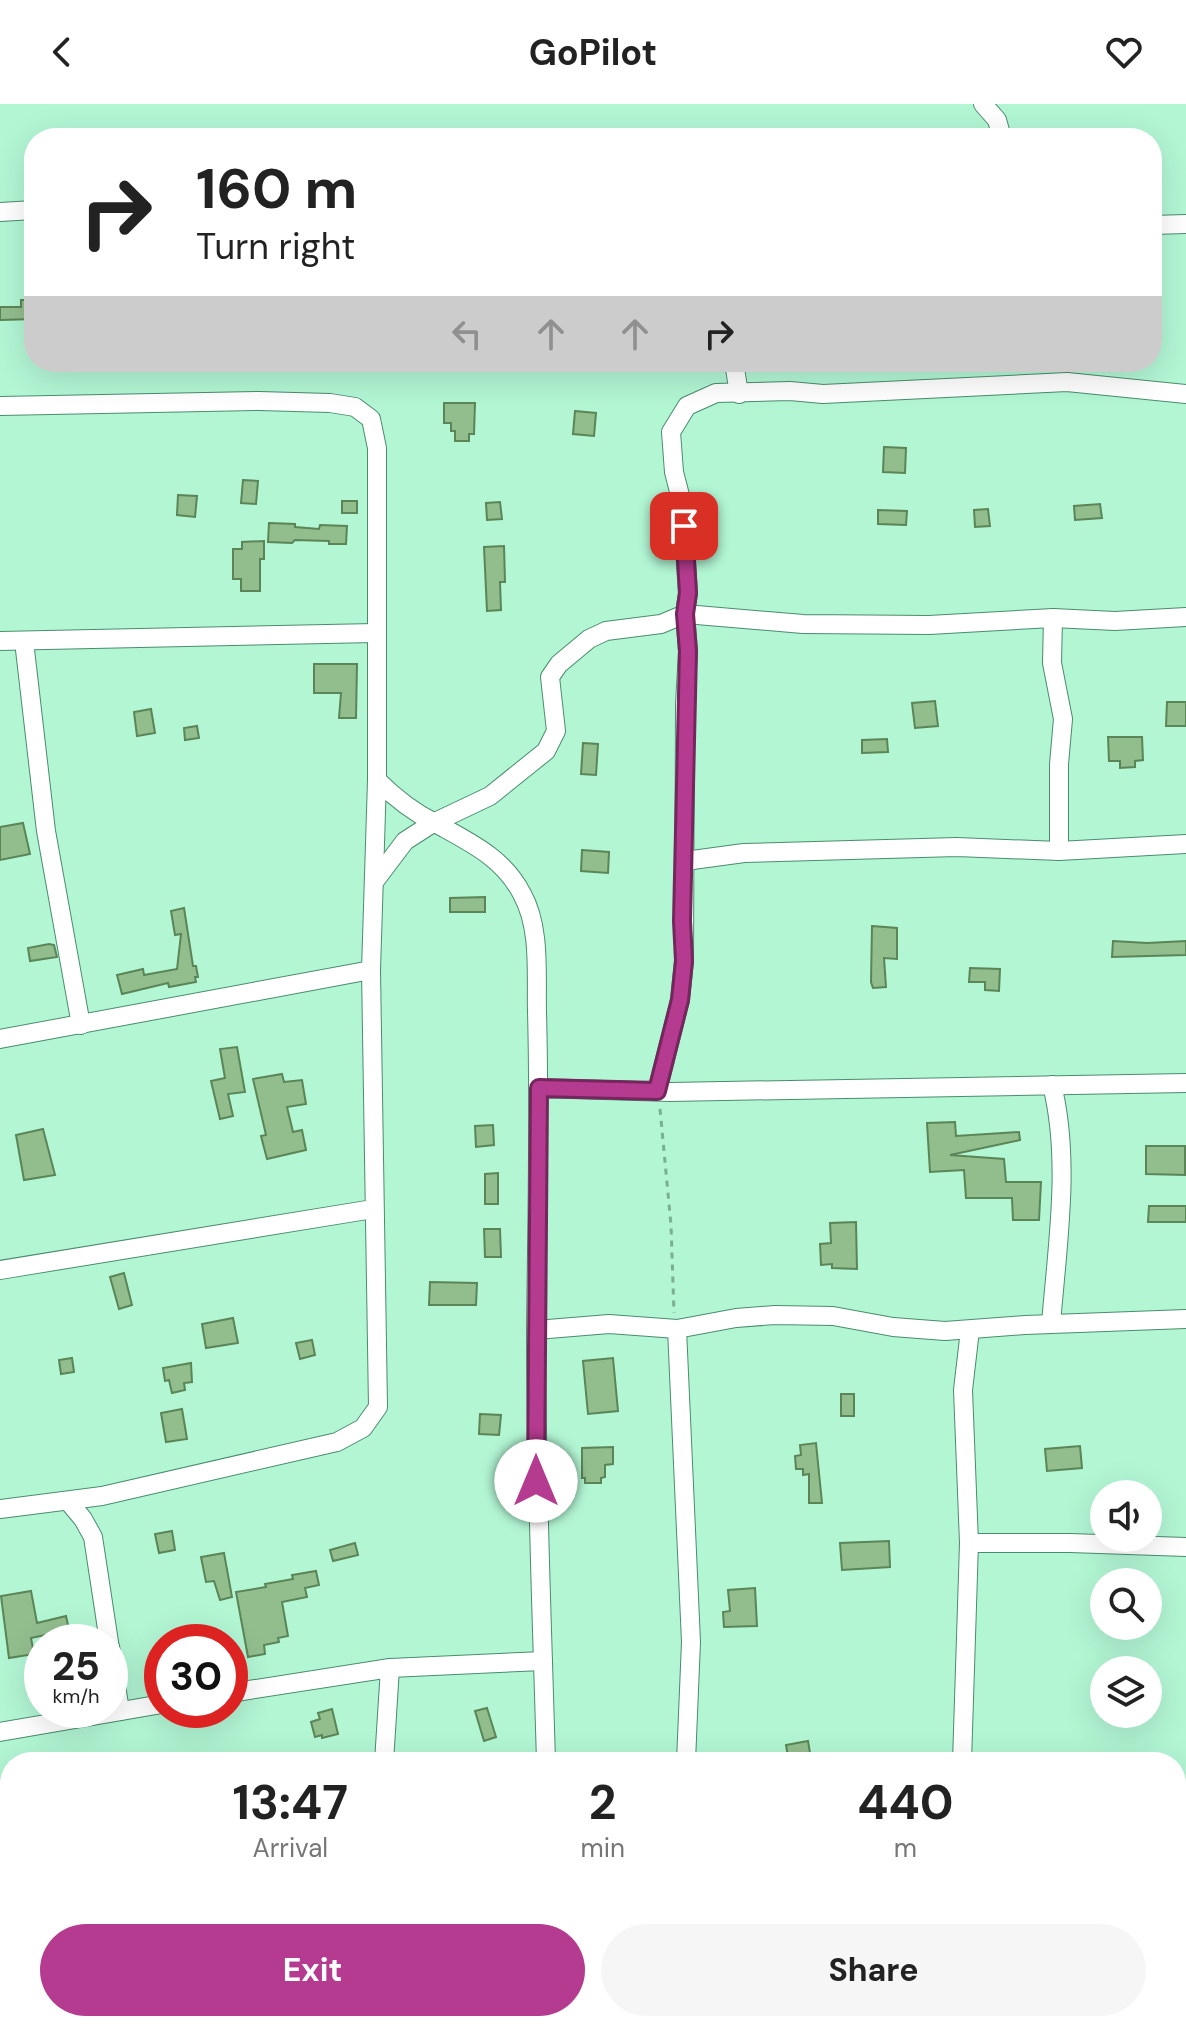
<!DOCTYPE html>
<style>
:root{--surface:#fff;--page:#f6f6f6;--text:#222;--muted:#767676;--accent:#b43b8f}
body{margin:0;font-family:"DM Sans",sans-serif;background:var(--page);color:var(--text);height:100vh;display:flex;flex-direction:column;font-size:30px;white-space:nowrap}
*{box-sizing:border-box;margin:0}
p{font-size:26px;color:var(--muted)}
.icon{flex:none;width:44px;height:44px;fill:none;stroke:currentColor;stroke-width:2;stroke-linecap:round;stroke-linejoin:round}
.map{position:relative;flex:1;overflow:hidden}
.side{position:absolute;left:0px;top:1648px;width:1186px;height:280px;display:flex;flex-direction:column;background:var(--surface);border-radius:32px 32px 0 0;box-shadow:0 8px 32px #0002}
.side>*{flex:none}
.hud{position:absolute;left:24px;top:24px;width:1138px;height:244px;border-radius:32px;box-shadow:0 8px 32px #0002;background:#fff;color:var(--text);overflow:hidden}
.controls{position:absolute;left:1090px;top:1376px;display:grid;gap:16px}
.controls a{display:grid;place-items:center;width:72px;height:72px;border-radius:50%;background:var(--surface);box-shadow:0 8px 32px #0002;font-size:40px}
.speed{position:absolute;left:24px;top:1520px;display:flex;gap:16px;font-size:40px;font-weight:700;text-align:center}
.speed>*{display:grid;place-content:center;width:104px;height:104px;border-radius:50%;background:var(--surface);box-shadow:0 8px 32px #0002;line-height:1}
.speed small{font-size:20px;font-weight:400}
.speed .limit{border:12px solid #d22;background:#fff;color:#111}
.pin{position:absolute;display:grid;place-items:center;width:68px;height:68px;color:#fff;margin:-34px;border-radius:16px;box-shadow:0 4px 12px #0006}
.me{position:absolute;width:88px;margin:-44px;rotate:0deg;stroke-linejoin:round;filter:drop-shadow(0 0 6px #0008)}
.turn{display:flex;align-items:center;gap:28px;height:168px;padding:0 40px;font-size:36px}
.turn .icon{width:104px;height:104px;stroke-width:2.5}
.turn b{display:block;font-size:56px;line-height:68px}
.lanes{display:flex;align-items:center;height:76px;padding:0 40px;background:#0003;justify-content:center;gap:40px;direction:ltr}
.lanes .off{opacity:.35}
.eta{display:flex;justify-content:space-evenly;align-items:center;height:136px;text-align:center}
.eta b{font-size:48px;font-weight:700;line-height:56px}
.primary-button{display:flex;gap:16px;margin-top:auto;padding:16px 40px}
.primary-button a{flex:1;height:92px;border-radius:48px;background:var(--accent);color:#fff;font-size:32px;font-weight:700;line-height:92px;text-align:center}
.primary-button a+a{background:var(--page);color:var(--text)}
header{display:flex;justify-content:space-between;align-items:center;height:104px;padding:0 40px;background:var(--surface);font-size:36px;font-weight:700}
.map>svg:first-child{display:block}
.building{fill:#92be8e;stroke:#5b8557;stroke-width:2}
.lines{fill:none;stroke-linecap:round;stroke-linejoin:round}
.minor-casing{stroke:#4b8c6e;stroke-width:20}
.path{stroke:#7aaf94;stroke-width:3;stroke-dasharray:6 6;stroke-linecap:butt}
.minor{stroke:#fff;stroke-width:18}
.route-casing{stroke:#75265d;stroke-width:20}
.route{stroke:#b43b8f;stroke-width:14}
</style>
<header><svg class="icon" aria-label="back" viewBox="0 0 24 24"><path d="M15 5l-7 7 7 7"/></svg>GoPilot<svg class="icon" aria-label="heart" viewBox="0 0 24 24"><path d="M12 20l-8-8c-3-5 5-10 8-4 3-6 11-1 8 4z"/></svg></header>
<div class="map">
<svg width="1186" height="1928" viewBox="0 0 1186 1928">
<rect width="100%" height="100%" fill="#b2f6d4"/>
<g class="building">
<polygon points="21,196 34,196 34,215 0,216 0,203 21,203"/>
<polygon points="444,299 475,299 474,330 469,330 469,337 455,337 455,327 451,327 451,319 444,319"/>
<polygon points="575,307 596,309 594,332 573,330"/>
<polygon points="884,343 906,344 905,369 883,368"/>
<polygon points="243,376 258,377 256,400 241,399"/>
<polygon points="178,391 197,392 195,413 177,411"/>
<rect x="342" y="397" width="15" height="12"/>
<polygon points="500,398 502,415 487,416 486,399"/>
<polygon points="1100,400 1102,414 1075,416 1074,402"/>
<polygon points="988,405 990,422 975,423 974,406"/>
<polygon points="878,406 907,407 906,421 878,420"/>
<polygon points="269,419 295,420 295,423 319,425 320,421 347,422 346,440 329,440 329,437 295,436 292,439 268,438"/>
<polygon points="264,437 264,455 260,455 260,487 241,487 241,475 233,475 233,445 242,445 242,438"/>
<polygon points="504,442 505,478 500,478 501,506 487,507 484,443"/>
<polygon points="314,560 357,560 356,614 339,614 341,589 314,589"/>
<polygon points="935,597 938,622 915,624 912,599"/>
<polygon points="1167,598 1186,598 1186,622 1166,622"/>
<polygon points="151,605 155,629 137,632 134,608"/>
<polygon points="197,622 199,634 185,636 184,624"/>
<polygon points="1108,633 1142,633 1143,656 1135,657 1135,663 1120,664 1120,657 1109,657"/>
<polygon points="887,635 888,648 862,649 862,636"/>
<polygon points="583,639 598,640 596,671 581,670"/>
<polygon points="23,719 30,750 0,756 0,723"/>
<polygon points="582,746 609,748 608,769 581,767"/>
<polygon points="485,793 485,808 450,808 450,794"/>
<polygon points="184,804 193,862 196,862 198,873 195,873 196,878 169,883 168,879 122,890 117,871 143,865 144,871 177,865 181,830 175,831 171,807"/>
<polygon points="872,822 897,824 897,855 884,854 886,883 873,884 871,878"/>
<polygon points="1113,837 1147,839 1186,837 1186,851 1112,853"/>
<polygon points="49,840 54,841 57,853 30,857 28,844"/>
<polygon points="970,864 1000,865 999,887 985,886 985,878 969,878"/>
<polygon points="237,943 245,988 228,990 233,1012 220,1015 211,977 225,974 220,945"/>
<polygon points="282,970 284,978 302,976 306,1000 287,1003 293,1028 302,1026 306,1046 267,1055 261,1032 266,1031 253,975"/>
<polygon points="955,1018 956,1032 1019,1028 1020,1036 950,1051 1004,1055 1006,1078 1041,1078 1039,1116 1013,1116 1012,1094 966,1094 964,1066 930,1068 927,1019"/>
<polygon points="493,1021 494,1041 476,1043 475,1022"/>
<polygon points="43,1025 55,1071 24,1076 16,1031"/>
<polygon points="1146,1042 1185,1042 1185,1071 1146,1070"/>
<polygon points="498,1069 498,1100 485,1100 485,1070"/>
<polygon points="1149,1102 1186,1102 1186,1118 1148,1118"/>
<polygon points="856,1118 857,1165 832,1164 832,1160 821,1161 820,1140 831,1139 830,1119"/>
<polygon points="484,1125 500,1125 501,1153 485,1153"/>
<polygon points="124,1169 132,1201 119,1205 110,1173"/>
<polygon points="430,1178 477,1179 476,1201 429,1201"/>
<polygon points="233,1214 238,1239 206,1244 202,1220"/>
<polygon points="312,1236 315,1251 300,1255 296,1239"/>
<polygon points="72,1254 74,1268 61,1270 59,1256"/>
<polygon points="613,1254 618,1307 588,1310 583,1257"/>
<polygon points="191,1259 192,1278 184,1279 185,1286 172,1289 169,1276 165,1277 163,1264"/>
<rect x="841" y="1290" width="13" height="22"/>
<polygon points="182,1305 187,1335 166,1338 161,1309"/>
<polygon points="480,1310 501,1311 499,1331 479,1330"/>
<polygon points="816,1339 822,1399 809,1399 809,1370 803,1371 803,1365 796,1365 795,1352 801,1351 800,1341"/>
<polygon points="1080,1342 1082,1364 1047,1367 1045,1345"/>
<polygon points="613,1343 613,1360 605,1361 605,1373 601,1374 601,1379 585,1379 585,1374 582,1374 582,1344"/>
<polygon points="172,1427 175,1446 159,1449 155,1430"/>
<polygon points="889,1437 890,1463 842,1466 840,1439"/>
<polygon points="355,1439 358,1451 333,1457 330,1446"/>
<polygon points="224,1449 232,1493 220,1496 214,1477 206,1478 201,1453"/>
<polygon points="316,1467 319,1481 305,1484 307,1493 282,1498 288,1532 278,1534 279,1538 264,1541 265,1550 248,1553 236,1488 266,1483 265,1480 293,1475 292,1471"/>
<polygon points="755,1484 757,1522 724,1523 723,1508 730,1507 728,1486"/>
<polygon points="31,1487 37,1519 66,1512 69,1526 31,1534 34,1550 9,1554 1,1492"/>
<polygon points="487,1604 496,1633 484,1637 475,1607"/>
<polygon points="332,1605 338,1630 322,1634 322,1631 315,1633 311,1618 320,1615 318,1609"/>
<polygon points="808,1637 810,1649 788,1653 786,1641"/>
</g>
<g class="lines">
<g class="minor-casing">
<g id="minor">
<polyline points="983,0 997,16 1002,34"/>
<polyline points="0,108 34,106"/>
<polyline points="1152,121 1186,120"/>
<polyline points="734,258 739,290"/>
<polyline points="0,302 259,297 330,299 355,303 371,315 377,344 377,676 371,866 378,1303 363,1324 337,1338 102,1392 0,1405"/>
<polyline points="1053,514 1052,559 1063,615 1059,660 1059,747"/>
<polyline points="0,537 375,529"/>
<polyline points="24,537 46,727 81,921"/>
<path d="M377 676C394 693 413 708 435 719 469 738 503 753 522 790 541 824 536 870 537 908 540 1015 537 1122 536 1229 536 1372 542 1515 546 1658"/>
<polyline points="685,757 744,749 957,743 1059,747 1186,740"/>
<polyline points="374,778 405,737 433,719 490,692 546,647 556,627 550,573 559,560 589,535 606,527 661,520 685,510 803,520 929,521 1053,514 1115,517 1186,513"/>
<polyline points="0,935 371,866"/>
<polyline points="539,984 670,988 1186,979"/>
<polyline points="657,987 680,896 684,857 685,600 688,547 685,510 688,489 682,399 674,368 671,328 687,302 716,289 790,287 823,290 1067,278 1186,290"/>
<polyline points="0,1166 373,1105"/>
<path d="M1051 1220C1057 1143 1071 1057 1052 981"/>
<polyline points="677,1225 691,1538 686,1658"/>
<polyline points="536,1226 609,1220 677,1225 736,1214 775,1211 833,1212 893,1223 945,1227 1025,1221 1186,1215"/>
<polyline points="68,1397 83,1415 93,1433 109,1538"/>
<polyline points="969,1439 1070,1439 1186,1443"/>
<polyline points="110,1542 120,1607"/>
<polyline points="230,1589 390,1564 543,1557"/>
<polyline points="0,1628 162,1600"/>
<polyline points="384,1658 390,1564"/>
<polyline points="962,1658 969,1439 963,1286 970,1226"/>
<polyline points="0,1869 12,1928"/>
<polyline points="547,1918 547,1928"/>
<polyline points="376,1928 376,1918"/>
<polyline points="901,1928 905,1918"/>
</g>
</g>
<polyline class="path" points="660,1005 671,1121 674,1209"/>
<use href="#minor" class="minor"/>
</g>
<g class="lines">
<g class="route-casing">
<polyline id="route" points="536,1377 539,984 657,987 680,896 684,857 682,817 688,547 685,510 688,489 684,422"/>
</g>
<use href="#route" class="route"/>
</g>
</svg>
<div class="controls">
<a><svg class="icon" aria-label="sound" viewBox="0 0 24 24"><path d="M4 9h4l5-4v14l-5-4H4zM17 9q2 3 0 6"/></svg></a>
<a><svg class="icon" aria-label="search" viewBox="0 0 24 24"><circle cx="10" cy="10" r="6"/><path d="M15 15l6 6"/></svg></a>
<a><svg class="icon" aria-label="layers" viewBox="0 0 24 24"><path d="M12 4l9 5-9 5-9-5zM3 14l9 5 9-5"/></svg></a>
</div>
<div class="speed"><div>25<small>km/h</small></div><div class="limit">30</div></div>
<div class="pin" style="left:684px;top:422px;background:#d93025"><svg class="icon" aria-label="arrive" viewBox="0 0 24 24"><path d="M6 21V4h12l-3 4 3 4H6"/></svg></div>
<svg class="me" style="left:536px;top:1377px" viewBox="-20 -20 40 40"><circle r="19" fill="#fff"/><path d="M0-13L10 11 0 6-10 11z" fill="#b43b8f"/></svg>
<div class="hud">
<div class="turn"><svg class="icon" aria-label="right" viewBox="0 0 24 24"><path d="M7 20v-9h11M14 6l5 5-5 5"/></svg><div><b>160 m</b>Turn right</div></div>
<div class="lanes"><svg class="icon off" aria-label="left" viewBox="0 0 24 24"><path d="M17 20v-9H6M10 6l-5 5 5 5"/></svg><svg class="icon off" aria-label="ahead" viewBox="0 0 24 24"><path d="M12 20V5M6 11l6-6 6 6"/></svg><svg class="icon off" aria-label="ahead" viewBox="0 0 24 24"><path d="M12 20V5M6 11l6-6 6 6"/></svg><svg class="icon" aria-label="right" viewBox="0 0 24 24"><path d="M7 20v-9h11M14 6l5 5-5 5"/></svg></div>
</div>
<section class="side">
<div class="eta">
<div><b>13:47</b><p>Arrival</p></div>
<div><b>2</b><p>min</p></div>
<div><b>440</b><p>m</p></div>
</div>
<div class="primary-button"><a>Exit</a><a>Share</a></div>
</section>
</div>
